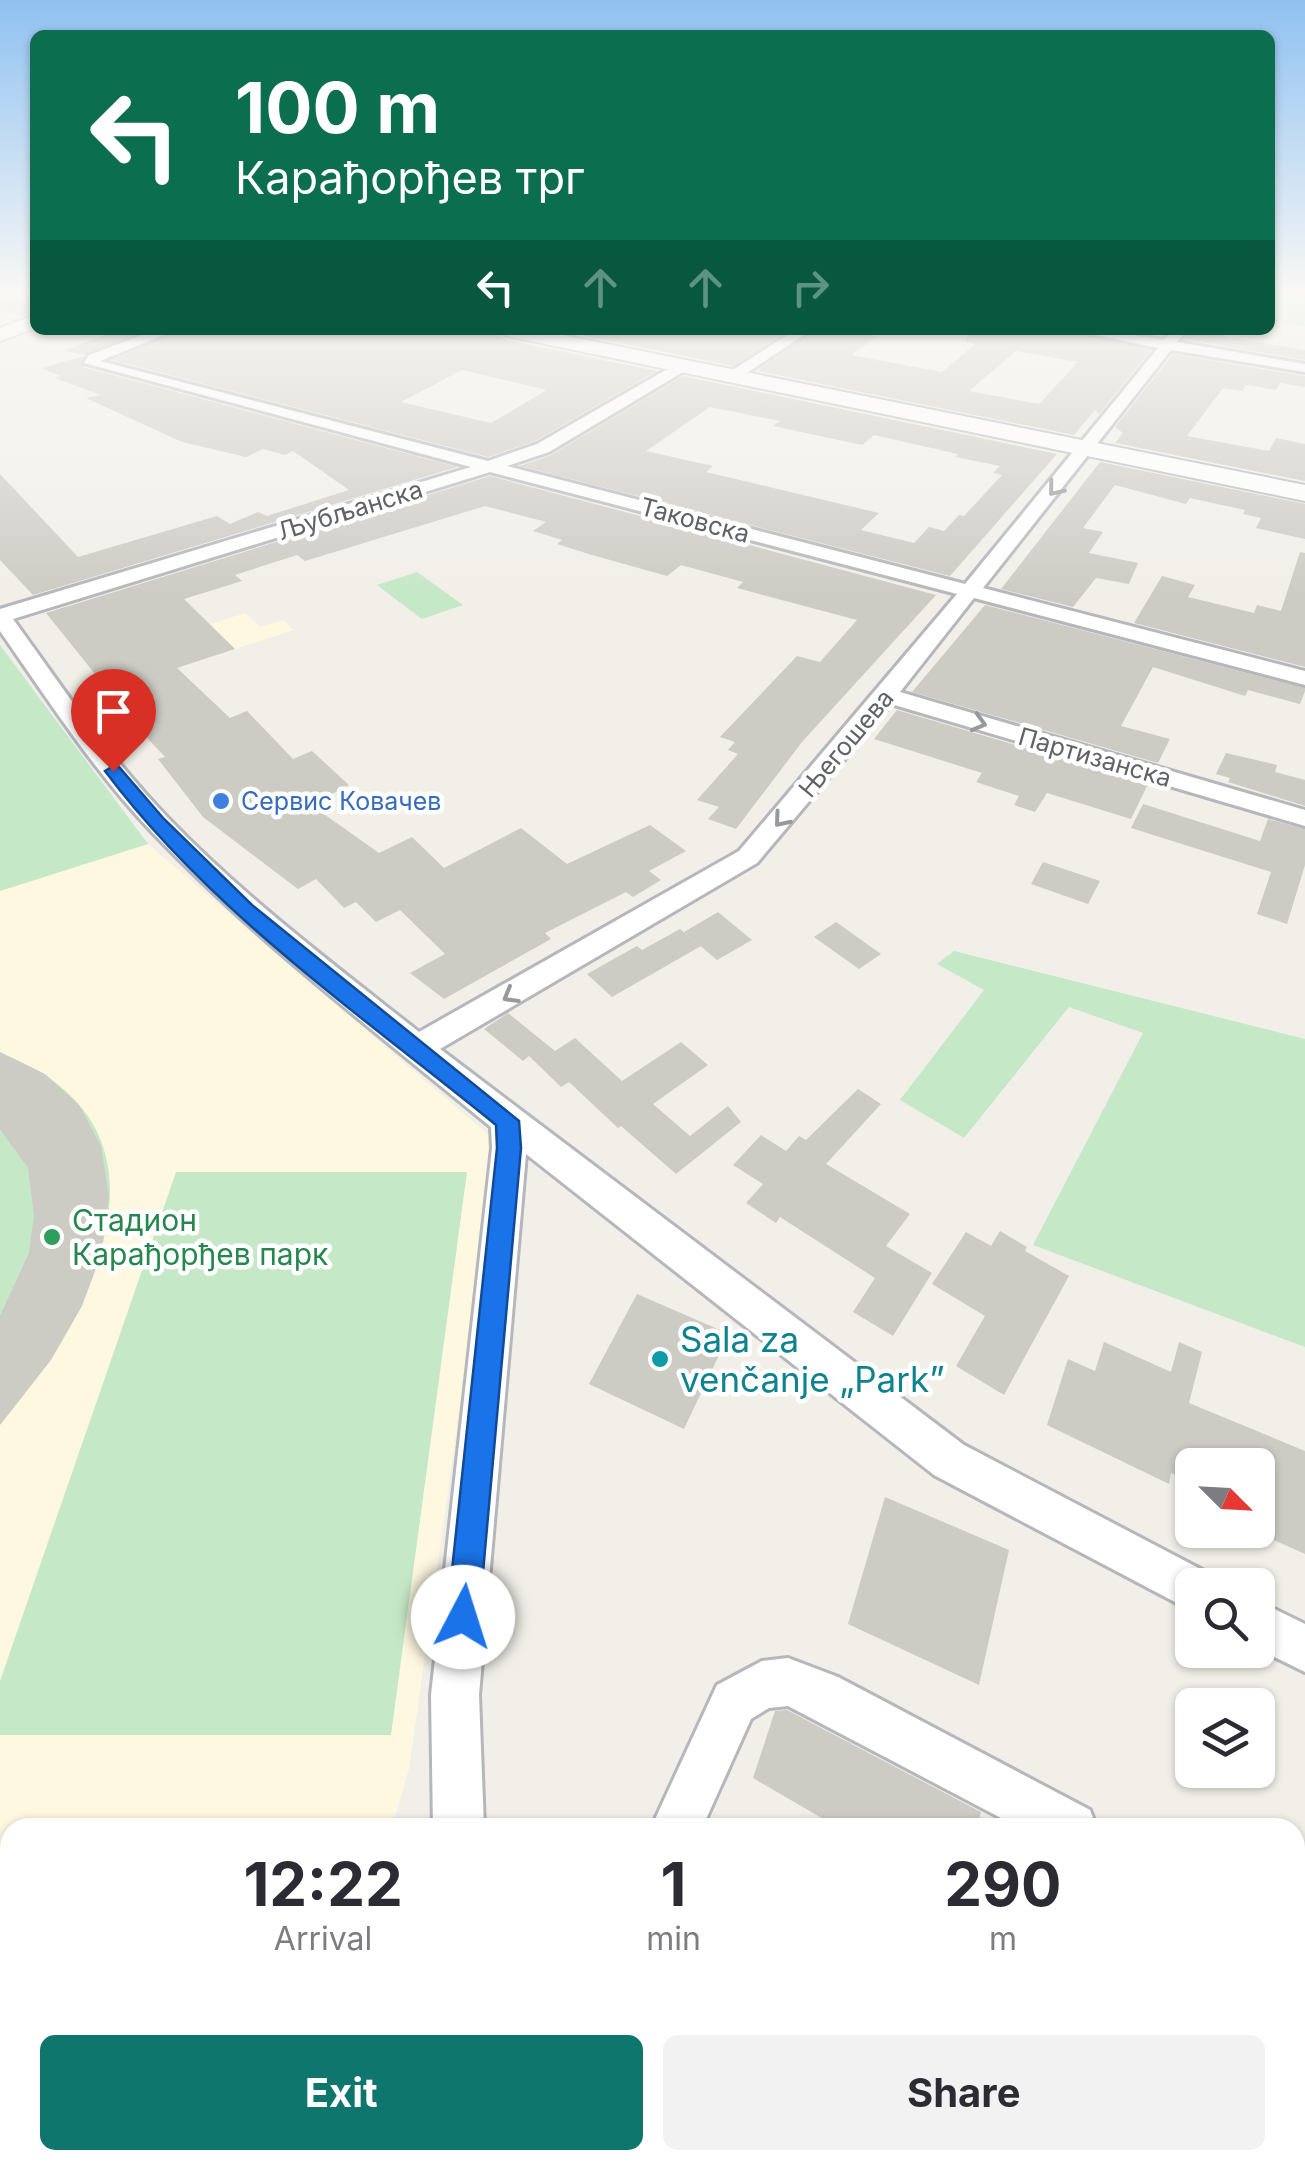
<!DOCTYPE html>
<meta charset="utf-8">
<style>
:root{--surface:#fff;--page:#f2f2f3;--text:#2b2b33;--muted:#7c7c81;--accent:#0f766e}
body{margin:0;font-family:Inter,sans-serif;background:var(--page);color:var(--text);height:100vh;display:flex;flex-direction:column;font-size:38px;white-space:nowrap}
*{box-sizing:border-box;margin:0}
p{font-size:32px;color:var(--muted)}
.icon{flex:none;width:55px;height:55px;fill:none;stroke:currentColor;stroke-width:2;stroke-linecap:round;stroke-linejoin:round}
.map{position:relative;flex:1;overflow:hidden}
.sheet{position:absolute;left:0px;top:1818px;width:1305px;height:352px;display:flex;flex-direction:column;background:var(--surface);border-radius:30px 30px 0 0;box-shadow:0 2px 8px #0004}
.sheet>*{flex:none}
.hud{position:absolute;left:30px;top:30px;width:1245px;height:305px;border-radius:15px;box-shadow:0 2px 8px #0004;background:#0b6e4f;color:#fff;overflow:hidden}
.needle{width:65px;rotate:114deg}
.tools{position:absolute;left:1175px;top:1448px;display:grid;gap:20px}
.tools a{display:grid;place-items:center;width:100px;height:100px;border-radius:15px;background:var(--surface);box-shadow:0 2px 8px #0004;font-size:50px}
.pin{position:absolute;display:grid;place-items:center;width:85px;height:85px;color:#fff;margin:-102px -42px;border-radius:50% 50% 50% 0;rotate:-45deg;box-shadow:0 0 10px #0007}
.pin .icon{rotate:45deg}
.me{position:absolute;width:110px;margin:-55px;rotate:5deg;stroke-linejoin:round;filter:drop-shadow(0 0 8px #0008)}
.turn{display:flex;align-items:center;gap:35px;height:210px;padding:0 40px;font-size:45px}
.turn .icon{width:130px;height:130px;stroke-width:2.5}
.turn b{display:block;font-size:70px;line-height:85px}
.lanes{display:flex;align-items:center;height:95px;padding:0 40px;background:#0003;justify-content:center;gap:50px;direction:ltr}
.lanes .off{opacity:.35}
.eta{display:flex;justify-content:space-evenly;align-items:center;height:170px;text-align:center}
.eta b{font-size:60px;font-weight:700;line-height:70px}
.cta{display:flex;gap:20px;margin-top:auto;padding:20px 40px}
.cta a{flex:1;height:115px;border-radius:15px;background:var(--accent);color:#fff;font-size:40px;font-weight:700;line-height:115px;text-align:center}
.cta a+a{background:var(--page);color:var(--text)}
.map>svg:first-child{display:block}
.commercial{fill:#fef8e0}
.green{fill:#c5e8c7}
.building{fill:#cccbc4;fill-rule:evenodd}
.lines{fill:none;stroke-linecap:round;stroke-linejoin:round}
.street-casing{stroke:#b5b7bc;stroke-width:6}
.secondary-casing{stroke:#b6b9bf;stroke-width:4}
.street{fill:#fff;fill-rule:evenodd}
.secondary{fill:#fff;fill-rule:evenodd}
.oneway{stroke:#97999d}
.route{fill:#1a73e8;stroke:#114b97;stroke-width:2.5}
.shop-dot{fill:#3f7fe0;stroke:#fff;stroke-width:4}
.leisure-dot{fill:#2e9e5b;stroke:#fff;stroke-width:4}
.culture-dot{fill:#0f9aa8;stroke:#fff;stroke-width:4}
.labels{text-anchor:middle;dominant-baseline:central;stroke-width:9;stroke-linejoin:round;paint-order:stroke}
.far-street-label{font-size:25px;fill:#5f6268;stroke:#fff}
.far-shop-label{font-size:25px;fill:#366cbe;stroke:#fff;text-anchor:start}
.leisure-label{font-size:30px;fill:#27864d;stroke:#fff;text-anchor:start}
.near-culture-label{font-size:35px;fill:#0d838f;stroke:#fff;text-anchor:start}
</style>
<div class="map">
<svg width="1305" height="2168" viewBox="0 0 1305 2168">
<rect width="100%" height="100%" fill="#f1efe8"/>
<g class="commercial">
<polygon points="245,613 260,627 284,620 294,630 109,690 87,663"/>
<polygon points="148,844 497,1142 409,1769 392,1827 10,1828 10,1977 0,1979 0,891"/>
</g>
<g class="green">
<polygon points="1270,293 1305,293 1305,327 1270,320"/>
<polygon points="417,572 463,605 422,619 377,585"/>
<polygon points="0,645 148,844 0,891"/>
<polygon points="954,951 1305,1039 1305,1347 1033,1245 1143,1033 1069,1007 964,1138 900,1100 984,990 937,964"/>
<path d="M0 1053C192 1126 93 1314 0 1424Z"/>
<polygon points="176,1172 467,1172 391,1735 0,1735 0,1681"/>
</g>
<g class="building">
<polygon points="18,293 35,293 35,312 21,316 0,311 0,300"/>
<polygon points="117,330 145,330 84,355 64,351"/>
<path d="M180 330H493L506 340 657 371 535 441 488 457 112 360ZM462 370 547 390 491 423 401 402Z"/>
<polygon points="556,330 788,330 733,366"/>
<path d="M815 330H886L851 355 942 372 975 344 966 342 967 330H1067L1151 350 1099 414 1095 410 1074 435 757 371ZM1016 351 1078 362 1039 404 969 391Z"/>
<polygon points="1191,330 1231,330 1226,337 1305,350 1305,360 1184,339"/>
<polygon points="1173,354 1305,376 1305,387 1280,383 1276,390 1246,385 1242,391 1223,388 1187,436 1269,451 1276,438 1305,444 1305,481 1115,443 1123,433 1115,427"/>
<polygon points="84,356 83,367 457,467 33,595 0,560 0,474 78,557 217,516 230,524 258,512 267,516 349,490 293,451 285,455 263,449 246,457 182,442 86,398 101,395 55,378 60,376 42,368"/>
<path d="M683 376 1057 454 950 576 520 466 551 455ZM710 407 780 421 773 426 862 445 874 435 958 454 955 457 1000 466 993 473 1002 475 964 516 959 515 944 531 929 527 914 543 861 530 879 513 706 472 713 466 646 451Z"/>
<polygon points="1100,462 1305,504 1305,539 1256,528 1261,518 1243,514 1245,510 1190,498 1186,504 1115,485 1083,528 1103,532 1089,553 1138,563 1129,584 1096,578 1073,607 1001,589"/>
<polygon points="490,476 936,595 802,742 736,829 708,819 719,807 697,800 738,754 728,750 735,742 720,737 797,656 820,662 857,620 737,588 743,582 681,565 667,576 592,555 557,544 562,540 533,531 546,522 485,506 305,561 297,555 235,575 242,581 184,599 235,649 177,668 230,718 247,711 293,759 312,751 349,785 311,805 379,853 412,837 444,868 521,828 567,864 650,825 686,851 649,871 661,880 633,897 626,892 545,933 551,939 444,999 410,973 445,954 400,910 376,922 356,902 344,908 316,879 298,889 203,817 158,759 165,757 122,711 124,710 46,613"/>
<polygon points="1300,552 1305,553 1305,667 1134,623 1162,576 1195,585 1188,597 1254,613 1257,605 1281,611"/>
<polygon points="985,605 1305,688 1305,691 1300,704 1248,690 1245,696 1153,667 1121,726 1170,739 1158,763 912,692"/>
<polygon points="897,710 1148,784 1131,819 1047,793 1035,812 1014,805 1019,796 976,782 982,773 874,739"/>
<polygon points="1226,753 1277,765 1275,772 1305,780 1305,806 1228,782 1230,778 1216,774"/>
<polygon points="1143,804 1260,841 1268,819 1305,829 1305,865 1287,924 1257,914 1271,872 1131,828"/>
<polygon points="1043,862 1100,881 1088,904 1031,884"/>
<polygon points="718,912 752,940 717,960 684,932"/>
<polygon points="836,922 881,954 859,969 814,937"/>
<polygon points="680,929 701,946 612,997 587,974 637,946 642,950"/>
<polygon points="508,1013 555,1051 575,1038 622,1081 681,1042 708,1065 653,1104 690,1136 728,1106 741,1122 676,1174 621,1126 618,1128 569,1082 561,1087 529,1056 523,1061 484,1029"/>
<polygon points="0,1052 45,1074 79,1105 101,1146 109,1197 101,1255 82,1306 51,1360 0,1425 0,1316 29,1253 34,1216 28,1168 0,1129"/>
<polygon points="858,1089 881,1104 826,1164 910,1214 886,1246 932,1273 893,1336 853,1312 875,1278 780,1217 776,1223 746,1203 763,1184 733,1165 761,1135 786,1151 799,1136 806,1140"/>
<polygon points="1000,1231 1027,1247 1025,1251 1069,1276 1004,1395 956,1366 985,1316 932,1284 966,1232 991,1246"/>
<polygon points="637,1294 729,1334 684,1429 589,1384"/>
<polygon points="1104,1342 1171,1372 1179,1342 1202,1352 1189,1403 1305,1451 1305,1554 1265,1536 1274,1465 1192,1465 1192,1482 1171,1473 1169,1484 1047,1425 1068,1359 1095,1371"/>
<polygon points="885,1497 1009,1550 979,1685 848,1624"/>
<polygon points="787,1710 981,1812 977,1828 839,1828 753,1778 775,1711"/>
</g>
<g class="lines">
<g class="street-casing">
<g id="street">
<path d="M156 330H176L100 361 488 461 537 444 678 363H688V369L549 452 507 466 965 584 1158 348 1071 330H1103L1164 340 1173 330H1187L1177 342 1305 364V372L1171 350 983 588 1305 671V685L974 598 900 692 1305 810V826L891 704 757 863 440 1049 964 1445 1208 1573 1213 1585H1192V1611L934 1475 526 1154 479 1695 484 1828H433L431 1695 492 1148 491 1127C375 1031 255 940 152 832 94 771 48 700 0 631V609L471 467 84 363 89 355ZM490 472 957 594 739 851 419 1032C333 964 245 898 168 818 109 757 62 687 13 619Z"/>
<polygon points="795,330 811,330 738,379 728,379 728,373"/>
<polygon points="1258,1601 1305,1624 1305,1672 1258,1649"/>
<polygon points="788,1658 838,1677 1090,1810 1097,1828 1020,1828 788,1706 769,1708 751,1719 702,1828 651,1828 717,1685 762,1661"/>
<polygon points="1295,1917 1305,1918 1305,1972 1295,1971"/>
<polygon points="10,1971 10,2027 0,2028 0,1972"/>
<rect x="442" y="2160" width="60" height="8"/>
<polygon points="741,2160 810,2160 814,2168 745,2168"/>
</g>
</g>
<g class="secondary-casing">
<g id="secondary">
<polygon points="35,315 35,328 0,341 0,328"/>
<polygon points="497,330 537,330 1305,485 1305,501 507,336"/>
</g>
</g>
<use href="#street" class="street"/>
<use href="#secondary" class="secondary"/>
</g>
<defs><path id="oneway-chevron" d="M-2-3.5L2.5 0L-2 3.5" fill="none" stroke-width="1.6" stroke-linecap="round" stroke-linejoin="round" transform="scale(2.5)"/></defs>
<g class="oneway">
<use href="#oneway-chevron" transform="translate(1055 489) rotate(129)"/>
<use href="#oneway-chevron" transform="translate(979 723) rotate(16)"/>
<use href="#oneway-chevron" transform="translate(781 820) rotate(130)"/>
<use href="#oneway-chevron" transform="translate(510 996) rotate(150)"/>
</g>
<linearGradient id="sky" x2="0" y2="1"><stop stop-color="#8fc1f1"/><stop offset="0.49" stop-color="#f9f8f5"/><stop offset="1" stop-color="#f9f8f5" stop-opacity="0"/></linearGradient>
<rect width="1305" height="596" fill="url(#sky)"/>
<path class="route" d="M113 766 119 767 164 819 252 905 519 1121 521 1148 479 1617 474 1628 463 1633 452 1628 447 1617 497 1148 496 1125C361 1015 210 911 105 771Z"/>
<circle class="shop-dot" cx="221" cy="801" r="10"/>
<circle class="leisure-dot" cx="52" cy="1237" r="10"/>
<circle class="culture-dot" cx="660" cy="1359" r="10"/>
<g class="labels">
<g class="far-street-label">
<text transform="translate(350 510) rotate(-17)">Љубљанска</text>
<text transform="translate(695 520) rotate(15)">Таковска</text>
<text transform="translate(846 743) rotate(-50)">Његошева</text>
<text transform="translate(1095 757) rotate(16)">Партизанска</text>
</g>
<g class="far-shop-label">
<text x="241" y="801">Сервис Ковачев</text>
</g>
<g class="leisure-label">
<text x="72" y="1220">Стадион<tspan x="72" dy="34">Карађорђев парк</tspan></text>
</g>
<g class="near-culture-label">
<text x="680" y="1339">Sala za<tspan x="680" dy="40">venčanje „Park”</tspan></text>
</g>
</g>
</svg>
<div class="tools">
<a><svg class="needle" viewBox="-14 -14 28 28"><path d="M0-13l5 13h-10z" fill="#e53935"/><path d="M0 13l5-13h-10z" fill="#7c7c81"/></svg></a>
<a><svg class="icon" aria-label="search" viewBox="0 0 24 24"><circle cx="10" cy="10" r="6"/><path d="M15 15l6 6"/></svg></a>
<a><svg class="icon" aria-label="layers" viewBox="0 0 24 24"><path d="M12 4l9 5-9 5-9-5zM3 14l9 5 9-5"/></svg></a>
</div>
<div class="pin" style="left:113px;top:771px;background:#d93025"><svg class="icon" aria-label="arrive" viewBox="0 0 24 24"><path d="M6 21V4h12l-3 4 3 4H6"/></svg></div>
<svg class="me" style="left:463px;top:1617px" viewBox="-20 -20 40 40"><circle r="19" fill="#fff"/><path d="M0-13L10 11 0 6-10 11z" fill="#1a73e8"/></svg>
<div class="hud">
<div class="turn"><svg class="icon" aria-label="left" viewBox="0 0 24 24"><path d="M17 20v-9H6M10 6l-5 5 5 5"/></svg><div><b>100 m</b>Карађорђев трг</div></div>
<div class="lanes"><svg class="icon" aria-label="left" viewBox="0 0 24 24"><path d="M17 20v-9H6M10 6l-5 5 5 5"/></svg><svg class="icon off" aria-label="ahead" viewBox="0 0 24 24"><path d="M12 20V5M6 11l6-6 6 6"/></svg><svg class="icon off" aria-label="ahead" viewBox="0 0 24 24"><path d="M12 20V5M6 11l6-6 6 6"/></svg><svg class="icon off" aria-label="right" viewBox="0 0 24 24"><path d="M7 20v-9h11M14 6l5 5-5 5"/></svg></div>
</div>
<section class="sheet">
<div class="eta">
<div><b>12:22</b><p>Arrival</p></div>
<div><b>1</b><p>min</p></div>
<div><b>290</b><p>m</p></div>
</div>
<div class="cta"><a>Exit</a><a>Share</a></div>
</section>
</div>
